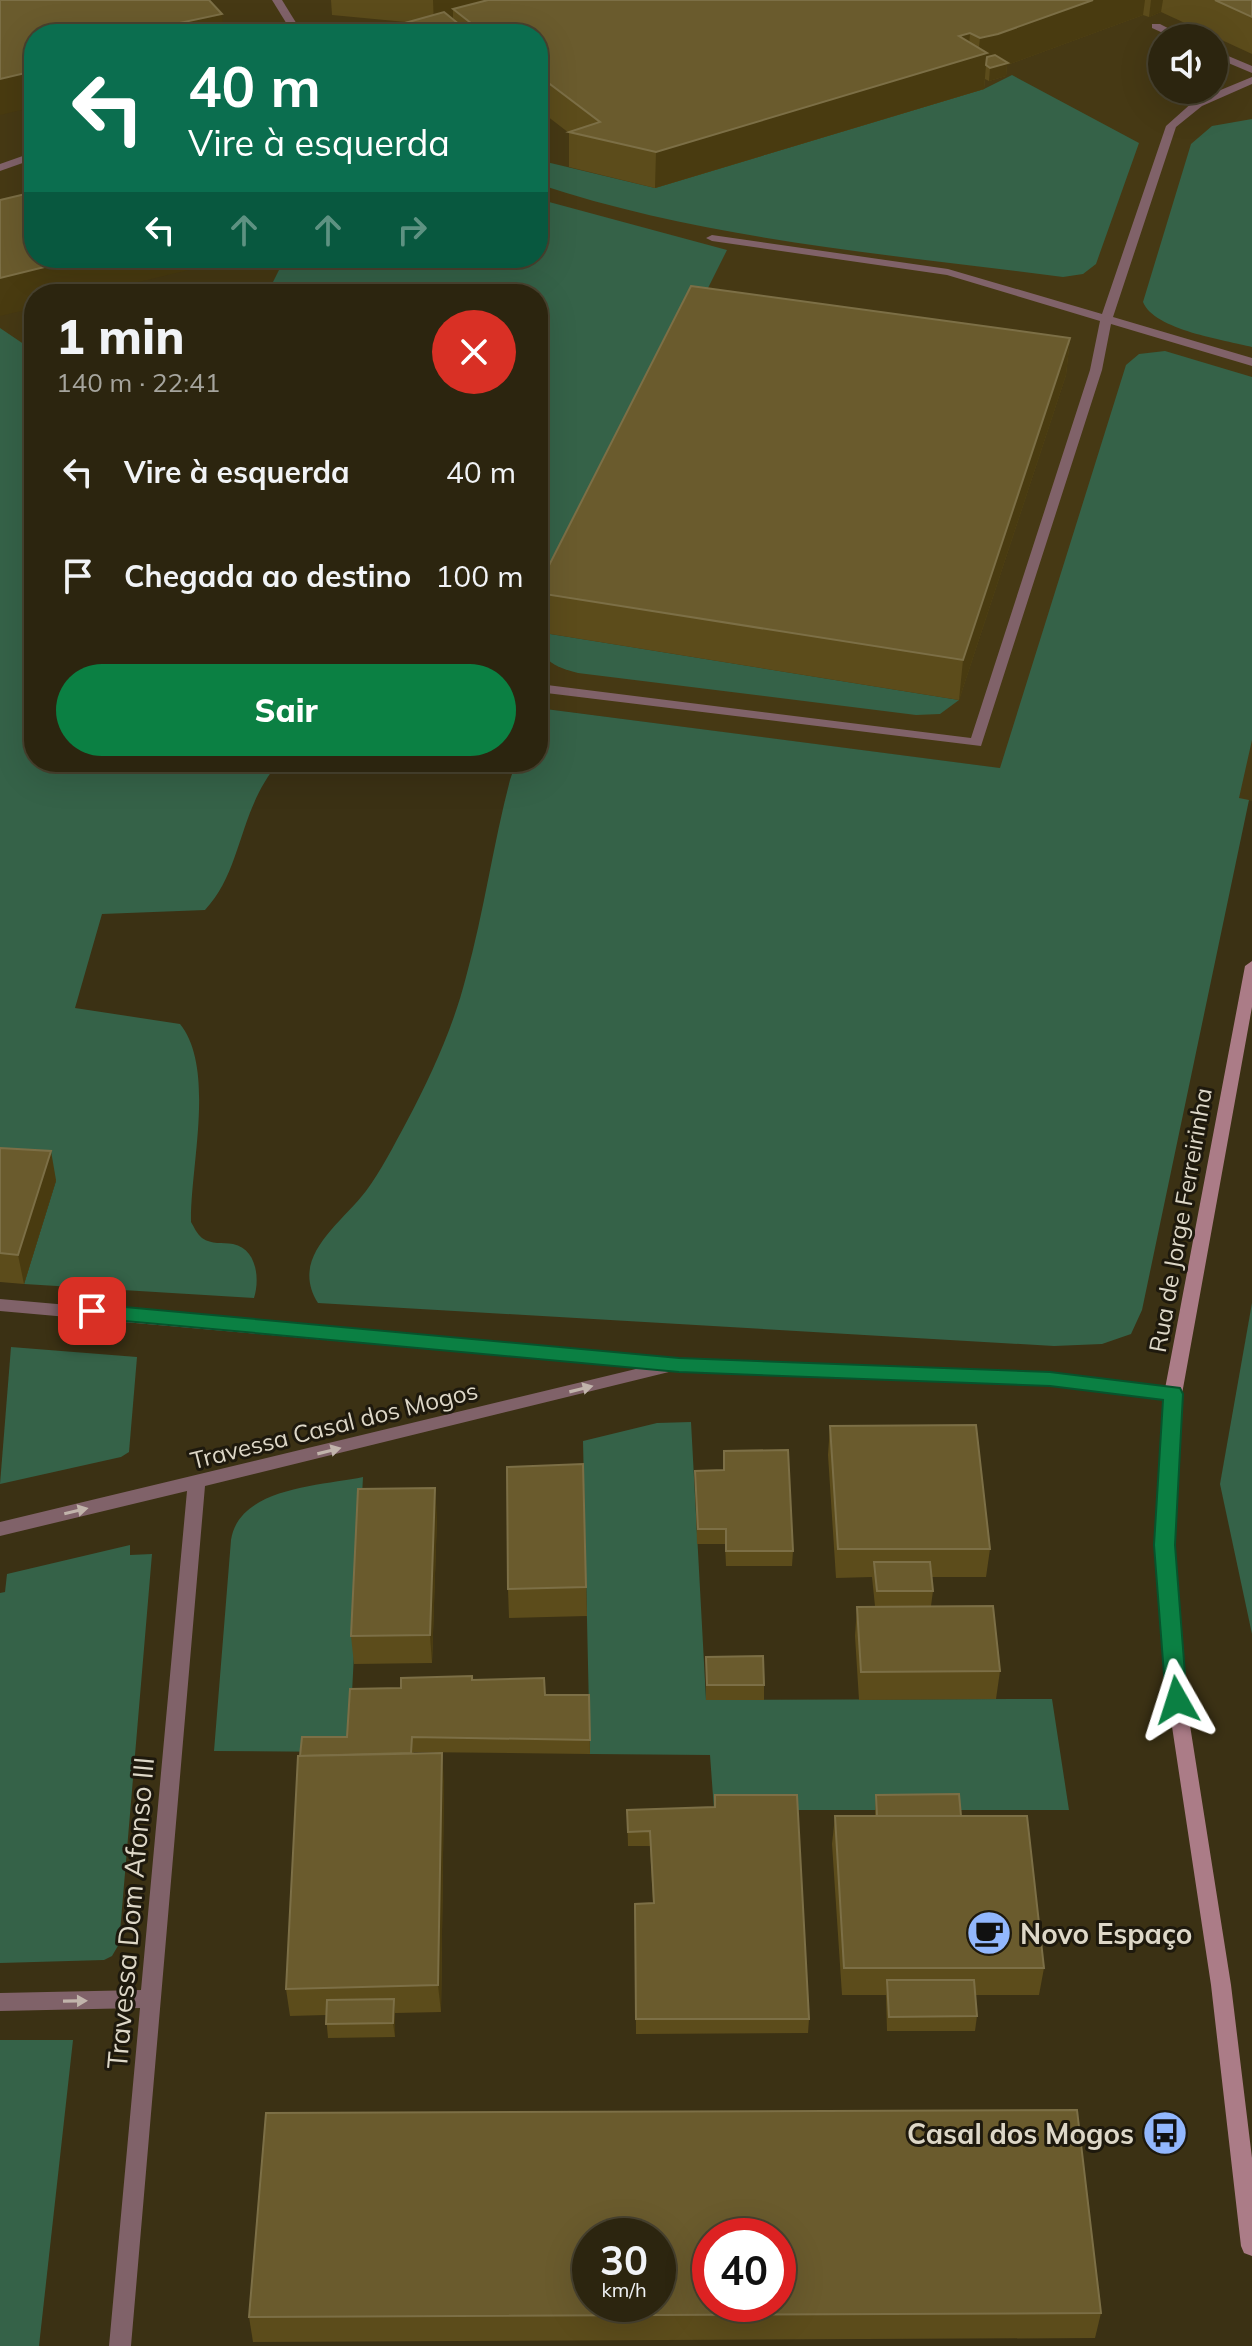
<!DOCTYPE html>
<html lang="pt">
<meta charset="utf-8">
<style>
:root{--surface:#2c250f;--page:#342d18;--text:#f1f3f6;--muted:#a6a59e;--line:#48422f;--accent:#0b8043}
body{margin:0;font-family:Mulish,sans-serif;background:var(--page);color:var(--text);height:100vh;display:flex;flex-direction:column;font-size:30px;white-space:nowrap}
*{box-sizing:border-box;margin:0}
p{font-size:26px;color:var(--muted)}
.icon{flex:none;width:44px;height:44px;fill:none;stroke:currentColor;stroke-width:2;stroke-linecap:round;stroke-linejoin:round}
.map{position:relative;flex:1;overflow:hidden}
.sheet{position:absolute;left:24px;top:284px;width:524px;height:488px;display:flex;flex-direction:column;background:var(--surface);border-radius:32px;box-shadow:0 8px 32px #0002,0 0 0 2px var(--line)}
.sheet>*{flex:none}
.guide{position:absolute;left:24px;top:24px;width:524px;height:244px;border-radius:32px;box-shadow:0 8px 32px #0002,0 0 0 2px var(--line);background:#0b6e4f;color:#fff;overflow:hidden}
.fabs{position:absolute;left:1148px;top:24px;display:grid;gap:16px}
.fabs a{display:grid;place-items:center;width:80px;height:80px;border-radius:50%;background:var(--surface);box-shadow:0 8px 32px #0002,0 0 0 2px var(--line);font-size:40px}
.speed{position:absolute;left:572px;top:2218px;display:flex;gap:16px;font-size:40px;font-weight:700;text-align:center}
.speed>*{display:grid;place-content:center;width:104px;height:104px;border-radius:50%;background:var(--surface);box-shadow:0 8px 32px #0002,0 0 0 2px var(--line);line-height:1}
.speed small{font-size:20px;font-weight:400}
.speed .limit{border:12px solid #d22;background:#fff;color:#111}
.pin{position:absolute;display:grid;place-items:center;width:68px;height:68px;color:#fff;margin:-34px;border-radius:16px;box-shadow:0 4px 12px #0006}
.me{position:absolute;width:88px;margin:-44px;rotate:354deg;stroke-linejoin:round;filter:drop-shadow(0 0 6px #0008)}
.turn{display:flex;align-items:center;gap:28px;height:168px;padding:0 32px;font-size:36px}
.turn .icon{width:104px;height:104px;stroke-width:2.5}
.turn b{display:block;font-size:56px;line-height:68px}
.lanes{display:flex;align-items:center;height:76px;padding:0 32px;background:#0003;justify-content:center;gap:40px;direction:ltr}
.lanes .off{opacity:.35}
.round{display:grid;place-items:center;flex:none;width:84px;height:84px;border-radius:42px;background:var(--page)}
.head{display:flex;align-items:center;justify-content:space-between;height:136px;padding:0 32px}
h1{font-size:48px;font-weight:800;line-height:60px}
.cta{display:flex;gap:16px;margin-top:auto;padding:16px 32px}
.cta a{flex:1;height:92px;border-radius:48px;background:var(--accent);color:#fff;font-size:32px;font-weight:800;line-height:92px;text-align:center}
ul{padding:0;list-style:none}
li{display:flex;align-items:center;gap:24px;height:104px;padding:0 32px}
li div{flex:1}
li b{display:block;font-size:30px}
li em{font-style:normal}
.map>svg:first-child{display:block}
.built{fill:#463914;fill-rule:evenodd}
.green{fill:#356248}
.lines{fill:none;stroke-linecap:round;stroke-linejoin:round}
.lane{fill:#806269;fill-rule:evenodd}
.street{fill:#806269;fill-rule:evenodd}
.secondary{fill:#ab7c87;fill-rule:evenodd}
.wall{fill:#5c4c1b}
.shaded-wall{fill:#493b10}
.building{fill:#6a5b2d;stroke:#7c6f46;stroke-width:2;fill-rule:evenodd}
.oneway{fill:#c1b4ab}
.route{fill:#0b8043;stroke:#07532c;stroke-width:2}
.labels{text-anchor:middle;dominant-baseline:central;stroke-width:6;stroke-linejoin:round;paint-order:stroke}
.street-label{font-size:24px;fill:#ddd7c7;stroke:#1e190d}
.near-street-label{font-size:28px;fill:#ddd7c7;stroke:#1e190d}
.near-poi-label{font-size:28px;font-weight:bold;fill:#ddd7c7;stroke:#1e190d;text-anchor:start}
</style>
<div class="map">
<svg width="1252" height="2346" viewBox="0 0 1252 2346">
<rect width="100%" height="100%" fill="#3b3114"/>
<path class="built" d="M0 0H1252V801L538 708V294H34V389L0 364ZM34 34H538V258H34ZM1162 38H1214V90H1162Z"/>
<g class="green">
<path d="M1012 75 1139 143 1096 264 1083 274 1063 277C887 254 707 240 538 184V160L655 188 984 89Z"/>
<path d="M1252 119V347C1225 340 1154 330 1143 302L1191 144 1212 126Z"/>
<polygon points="538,199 727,250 538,628 538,294 267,294 285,258 538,258"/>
<path d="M0 328 34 351V762H279C238 810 243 870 205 910L102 914 75 1008 180 1024C216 1069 190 1167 191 1222 194 1227 197 1234 202 1238 212 1245 222 1242 233 1244 257 1249 260 1279 254 1298L24 1284 56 1181 0 1176Z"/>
<path d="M1165 351 1252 377V740L1239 798 1249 800 1142 1310 1131 1334 1102 1344 1054 1346 318 1303C289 1257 340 1225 366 1191 381 1171 394 1145 406 1123 431 1076 453 1028 466 977 484 912 493 845 510 780L516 762H538V708L1000 768 1126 365 1139 354Z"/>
<path d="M538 632 959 700 940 714 916 715 578 673C553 667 538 659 538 632Z"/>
<polygon points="1252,1303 1252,1634 1220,1484"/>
<polygon points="11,1347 137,1357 129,1452 121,1457 0,1484"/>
<polygon points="691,1422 706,1700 1052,1699 1069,1810 714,1810 710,1755 590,1754 583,1441 657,1423"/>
<path d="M363 1477 349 1752 214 1751 231 1540C239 1487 321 1486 363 1477Z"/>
<polygon points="130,1545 130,1555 152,1554 119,1944 112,1956 104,1960 0,1963 0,1593 5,1592 7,1574"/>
<polygon points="73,2040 39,2346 0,2346 0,2040"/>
</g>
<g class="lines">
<g class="lane">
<polygon points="272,0 282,0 303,34 293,34"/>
<polygon points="1152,24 1160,24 1187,38 1174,38 1152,28"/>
<polygon points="1214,50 1252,66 1252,73 1214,57"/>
<polygon points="1252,77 1252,84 1202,106 1176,127 1113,317 1252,358 1252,366 1111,324 1102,370 981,746 538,692 539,684 971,738 1090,370 1100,321 947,275 712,241 706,238 712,235 948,269 1102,314 1166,126 1194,101"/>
<polygon points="34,152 34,159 0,171 0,164"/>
</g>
<polygon class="street" points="0,1299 679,1359 1050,1373 1173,1388 1179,1389 1182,1394 1179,1399 1173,1400 1050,1385 673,1371 205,1486 131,2346 109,2346 140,2008 0,2011 0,1993 141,1990 187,1491 0,1536 0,1522 640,1368 0,1311"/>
<polygon class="secondary" points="1252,961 1252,1007 1182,1394 1174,1545 1186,1700 1231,1985 1252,2158 1252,2256 1244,2253 1241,2246 1211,1985 1168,1700 1156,1545 1164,1394 1245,966"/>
</g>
<g class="wall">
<polygon points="331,0 1252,0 1252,54 1161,12 1149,17 1143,15 1007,65 1006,76 989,81 985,79 984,89 655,188 569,167 569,133 538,109 538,34 387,34 387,28 406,22 332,15"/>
<polygon points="1070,338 1066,375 959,700 538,632 538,587"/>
<polygon points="0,1148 56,1180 24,1284 0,1282"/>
<polygon points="830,1426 990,1549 986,1577 932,1577 933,1591 931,1606 875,1606 872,1577 836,1578 828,1455"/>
<polygon points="724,1451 793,1551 792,1566 726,1566 725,1544 697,1544 695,1471 723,1470"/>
<polygon points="583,1464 587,1616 509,1618 508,1589"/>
<polygon points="437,1516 432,1663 354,1664 351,1636"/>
<polygon points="857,1607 1000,1671 996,1699 859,1700 855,1636"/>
<polygon points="706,1657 764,1685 764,1700 706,1700"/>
<polygon points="472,1680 545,1695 589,1695 590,1754 413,1752 444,1781 441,2012 395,2013 395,2037 328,2038 326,2015 290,2016 286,1989 300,1756 347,1737 401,1688"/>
<polygon points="876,1795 961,1816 1044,1968 1039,1995 975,1995 977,2016 975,2031 887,2031 886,1995 842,1995 832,1844 835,1816 875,1816"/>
<polygon points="715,1807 809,2019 808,2033 636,2034 635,1904 653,1903 650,1846 628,1846 627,1810"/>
<polygon points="1101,2313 1095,2338 253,2342 249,2317"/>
</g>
<g class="shaded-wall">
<polygon points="433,0 525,0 453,9 453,20 434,26"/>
<polygon points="1093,0 1145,0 1143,15 1007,65 1006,76 989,81 990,68 986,65 984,89 655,188 656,152 959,36 970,33 968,59 978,56 980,38"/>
<polygon points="1151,0 1163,0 1161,12 1149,17"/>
<polygon points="222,14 224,34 128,34"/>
<polygon points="34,71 34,107 0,115 0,79"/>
<polygon points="81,258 200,258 201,267 89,294 34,294 34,308 0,316 0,278"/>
<polygon points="1070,338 1066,375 959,700 963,660"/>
<polygon points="51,1151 56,1180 24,1284 18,1255"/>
<polygon points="435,1488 437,1516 432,1663 430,1635"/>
<polygon points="442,1753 444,1781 441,2012 438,1985"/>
<polygon points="394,1999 395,2014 395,2037 393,2023"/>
</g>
<g class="building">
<polygon points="0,0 209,0 222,14 128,34 34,34 34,71 0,79"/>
<polygon points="488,0 1093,0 998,34 980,38 970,33 959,36 987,53 656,152 569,132 600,122 538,75 538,34 485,34 453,9"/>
<polygon points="1215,0 1252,0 1252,17"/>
<polygon points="444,12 471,34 395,34 387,28"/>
<polygon points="995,55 1008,63 990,68 986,65 987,57"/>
<polygon points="34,192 34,258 81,258 0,278 0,200"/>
<polygon points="691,286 1070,338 963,660 538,593 538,587"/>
<polygon points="0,1148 51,1151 18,1255 0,1253"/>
<polygon points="976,1425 990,1549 838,1549 830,1426"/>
<polygon points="788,1450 793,1551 726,1551 726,1529 698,1529 695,1471 724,1470 724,1451"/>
<polygon points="583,1464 586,1587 508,1589 507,1467"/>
<polygon points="435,1488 430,1635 351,1636 358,1489"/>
<polygon points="874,1562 930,1562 933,1591 877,1591"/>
<polygon points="993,1606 1000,1671 861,1672 857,1607"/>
<polygon points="763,1656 764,1685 707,1685 706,1657"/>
<polygon points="472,1676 472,1680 544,1678 545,1695 589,1695 590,1740 412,1737 411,1753 300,1756 302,1737 347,1737 350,1689 401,1688 401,1678"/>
<polygon points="442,1753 438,1985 286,1989 298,1756"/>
<polygon points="959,1794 961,1816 877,1816 876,1795"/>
<polygon points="715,1795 797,1795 809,2019 636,2019 635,1904 654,1903 650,1831 628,1832 627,1810 715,1807"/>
<polygon points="835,1816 1027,1816 1044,1968 844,1968"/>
<polygon points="887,1980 974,1980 977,2016 889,2017"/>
<polygon points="394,1999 393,2023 326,2024 327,2000"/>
<path d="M1077 2110 1101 2313 249 2317 266 2113ZM590 2236H658V2304H590ZM710 2236H778V2304H710Z"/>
</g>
<defs><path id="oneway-solid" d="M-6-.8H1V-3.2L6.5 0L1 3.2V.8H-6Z" transform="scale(2)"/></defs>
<g class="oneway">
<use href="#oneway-solid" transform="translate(581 1389) rotate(-14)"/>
<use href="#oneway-solid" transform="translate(329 1451) rotate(-14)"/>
<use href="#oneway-solid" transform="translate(76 1511) rotate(-13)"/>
<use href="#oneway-solid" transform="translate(75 2001) rotate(-1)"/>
</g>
<polygon class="route" points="92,1304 679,1358 1050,1372 1180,1388 1183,1394 1175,1545 1187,1700 1177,1708 1166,1700 1154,1545 1163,1400 1050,1386 679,1372 92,1318 83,1311"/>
<defs>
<g id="cafe-disc" transform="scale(2.3)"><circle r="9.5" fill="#92b7fd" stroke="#1e190d"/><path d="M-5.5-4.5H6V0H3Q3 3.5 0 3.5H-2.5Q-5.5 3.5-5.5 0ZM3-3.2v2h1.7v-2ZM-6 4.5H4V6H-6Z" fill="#111"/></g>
<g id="bus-disc" transform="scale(2.3)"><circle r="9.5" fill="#92b7fd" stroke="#1e190d"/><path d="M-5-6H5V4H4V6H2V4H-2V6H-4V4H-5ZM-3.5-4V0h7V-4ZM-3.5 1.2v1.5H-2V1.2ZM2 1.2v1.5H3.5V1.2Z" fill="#111"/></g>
</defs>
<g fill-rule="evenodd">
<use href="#cafe-disc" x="989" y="1933"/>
<use href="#bus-disc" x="1165" y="2133"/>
</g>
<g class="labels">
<g class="street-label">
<text transform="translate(1180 1220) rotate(-80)">Rua de Jorge Ferreirinha</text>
<text transform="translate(334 1425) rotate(-14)">Travessa Casal dos Mogos</text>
</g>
<g class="near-street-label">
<text transform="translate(130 1913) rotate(-85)">Travessa Dom Afonso III</text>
</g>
<g class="near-poi-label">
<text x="1020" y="1933">Novo Espaço</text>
<text x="1134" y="2133" text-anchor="end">Casal dos Mogos</text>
</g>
</g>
</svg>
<div class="fabs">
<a><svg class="icon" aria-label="sound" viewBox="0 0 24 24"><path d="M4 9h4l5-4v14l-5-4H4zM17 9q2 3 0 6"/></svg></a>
</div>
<div class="speed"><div>30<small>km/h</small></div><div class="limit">40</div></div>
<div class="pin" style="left:92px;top:1311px;background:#d93025"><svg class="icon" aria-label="arrive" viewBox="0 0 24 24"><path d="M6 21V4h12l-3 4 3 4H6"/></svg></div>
<svg class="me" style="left:1177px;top:1700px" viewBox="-20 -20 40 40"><path d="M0-17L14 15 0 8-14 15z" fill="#0b8043" stroke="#fff" stroke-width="4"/></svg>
<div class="guide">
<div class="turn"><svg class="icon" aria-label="left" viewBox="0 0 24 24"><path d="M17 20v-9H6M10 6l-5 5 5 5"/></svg><div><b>40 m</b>Vire à esquerda</div></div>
<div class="lanes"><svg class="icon" aria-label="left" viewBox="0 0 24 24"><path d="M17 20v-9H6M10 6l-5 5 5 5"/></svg><svg class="icon off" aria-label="ahead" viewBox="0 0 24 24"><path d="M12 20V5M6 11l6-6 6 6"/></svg><svg class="icon off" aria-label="ahead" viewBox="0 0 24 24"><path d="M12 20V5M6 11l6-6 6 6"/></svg><svg class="icon off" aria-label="right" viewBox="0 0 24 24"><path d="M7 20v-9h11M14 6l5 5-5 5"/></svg></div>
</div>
<section class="sheet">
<div class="head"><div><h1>1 min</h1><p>140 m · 22:41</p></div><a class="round" style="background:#d93025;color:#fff"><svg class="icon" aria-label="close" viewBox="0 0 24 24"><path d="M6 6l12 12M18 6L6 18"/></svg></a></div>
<ul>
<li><svg class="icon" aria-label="left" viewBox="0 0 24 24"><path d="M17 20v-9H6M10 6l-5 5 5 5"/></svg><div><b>Vire à esquerda</b></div><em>40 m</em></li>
<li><svg class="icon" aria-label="arrive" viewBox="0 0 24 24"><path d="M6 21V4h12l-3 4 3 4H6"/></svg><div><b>Chegada ao destino</b></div><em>100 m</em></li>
</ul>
<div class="cta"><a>Sair</a></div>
</section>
</div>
